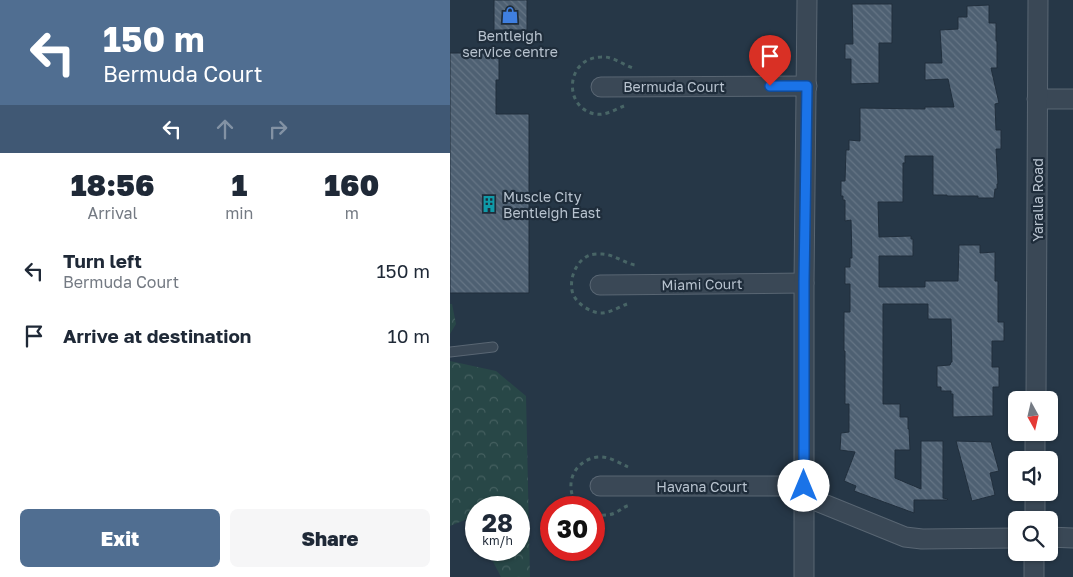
<!DOCTYPE html>
<style>
:root{--surface:#fff;--page:#f6f6f7;--text:#1f2937;--muted:#747a83;--accent:#506e91}
body{margin:0;font-family:"Golos Text",sans-serif;background:var(--page);color:var(--text);height:100vh;display:flex;flex-direction:column;font-size:19px;white-space:nowrap}
*{box-sizing:border-box;margin:0}
p{font-size:16px;color:var(--muted)}
.icon{flex:none;width:28px;height:28px;fill:none;stroke:currentColor;stroke-width:2;stroke-linecap:round;stroke-linejoin:round}
.map{position:relative;flex:1;overflow:hidden}
.drawer{display:flex;flex-direction:column;background:var(--surface);width:450px}
.drawer>*{flex:none}
.guide{background:#506e91;color:#fff;overflow:hidden}
.needle{width:32px;rotate:172deg}
.fabs{position:absolute;left:558px;top:391px;display:grid;gap:10px}
.fabs a{display:grid;place-items:center;width:50px;height:50px;border-radius:8px;background:var(--surface);box-shadow:0 1px 4px #0004;font-size:25px}
.speed{position:absolute;left:15px;top:496px;display:flex;gap:10px;font-size:25px;font-weight:700;text-align:center}
.speed>*{display:grid;place-content:center;width:65px;height:65px;border-radius:50%;background:var(--surface);box-shadow:0 1px 4px #0004;line-height:1}
.speed small{font-size:12px;font-weight:400}
.speed .limit{border:8px solid #d22;background:#fff;color:#111}
.pin{position:absolute;display:grid;place-items:center;width:42px;height:42px;color:#fff;margin:-51px -21px;border-radius:50% 50% 50% 0;rotate:-45deg;box-shadow:0 0 5px #0007}
.pin .icon{rotate:45deg}
.me{position:absolute;width:55px;margin:-28px;rotate:0deg;stroke-linejoin:round;filter:drop-shadow(0 0 4px #0008)}
.turn{display:flex;align-items:center;gap:18px;height:105px;padding:0 20px;font-size:22px}
.turn .icon{width:65px;height:65px;stroke-width:2.5}
.turn b{display:block;font-size:35px;line-height:42px}
.lanes{display:flex;align-items:center;height:48px;padding:0 20px;background:#0003;justify-content:center;gap:25px;direction:ltr}
.lanes .off{opacity:.35}
.eta{display:flex;justify-content:space-evenly;align-items:center;height:85px;text-align:center}
.eta b{font-size:30px;font-weight:800;line-height:35px}
.action{display:flex;gap:10px;margin-top:auto;padding:10px 20px}
.action a{flex:1;height:58px;border-radius:8px;background:var(--accent);color:#fff;font-size:20px;font-weight:800;line-height:58px;text-align:center}
.action a+a{background:var(--page);color:var(--text)}
ul{padding:0;list-style:none}
li{display:flex;align-items:center;gap:15px;height:65px;padding:0 20px}
li div{flex:1}
li b{display:block;font-size:19px}
li em{font-style:normal}
main{display:flex;flex:1;min-height:0}
.map>svg:first-child{display:block}
.forest{fill:url(#forest-crowns)}
.building{fill:url(#building-back-hatch);stroke:#212f3d}
.lines{fill:none;stroke-linecap:round;stroke-linejoin:round}
.lane-casing{stroke:#596673;stroke-width:11}
.street-casing{stroke:#596673;stroke-width:21}
.path{stroke:#486566;stroke-width:3;stroke-dasharray:4 4;stroke-linecap:butt}
.lane{stroke:#3a4856;stroke-width:9}
.street{stroke:#3a4856;stroke-width:19}
.route-casing{stroke:#114b97;stroke-width:12}
.route{stroke:#1a73e8;stroke-width:9}
.labels{text-anchor:middle;dominant-baseline:central;stroke-width:4.5;stroke-linejoin:round;paint-order:stroke}
.poi-label{font-size:14px;fill:#b8c3cf;stroke:#1f2d3b}
.street-label{font-size:14px;fill:#b8c3cf;stroke:#1f2d3b}
</style>
<main>
<section class="drawer">
<div class="guide">
<div class="turn"><svg class="icon" aria-label="left" viewBox="0 0 24 24"><path d="M17 20v-9H6M10 6l-5 5 5 5"/></svg><div><b>150 m</b>Bermuda Court</div></div>
<div class="lanes"><svg class="icon" aria-label="left" viewBox="0 0 24 24"><path d="M17 20v-9H6M10 6l-5 5 5 5"/></svg><svg class="icon off" aria-label="ahead" viewBox="0 0 24 24"><path d="M12 20V5M6 11l6-6 6 6"/></svg><svg class="icon off" aria-label="right" viewBox="0 0 24 24"><path d="M7 20v-9h11M14 6l5 5-5 5"/></svg></div>
</div>
<div class="eta">
<div><b>18:56</b><p>Arrival</p></div>
<div><b>1</b><p>min</p></div>
<div><b>160</b><p>m</p></div>
</div>
<ul>
<li><svg class="icon" aria-label="left" viewBox="0 0 24 24"><path d="M17 20v-9H6M10 6l-5 5 5 5"/></svg><div><b>Turn left</b><p>Bermuda Court</p></div><em>150 m</em></li>
<li><svg class="icon" aria-label="arrive" viewBox="0 0 24 24"><path d="M6 21V4h12l-3 4 3 4H6"/></svg><div><b>Arrive at destination</b></div><em>10 m</em></li>
</ul>
<div class="action"><a>Exit</a><a>Share</a></div>
</section>
<div class="map">
<svg width="623" height="577" viewBox="0 0 623 577">
<defs>
<pattern id="forest-crowns" width="20" height="18" patternUnits="userSpaceOnUse" patternTransform="scale(1.25)"><rect width="20" height="18" fill="#284747"/><path d="M2 6a3 3 0 1 1 6 0M12 15a3 3 0 1 1 6 0" fill="none" stroke="#456060"/></pattern>
<pattern id="building-back-hatch" width="6" height="6" patternUnits="userSpaceOnUse" patternTransform="scale(1.25)"><rect width="6" height="6" fill="#4e6072"/><path d="M-1 5l2 2M0 0l6 6M5-1l2 2" fill="none" stroke="#657585"/></pattern>
</defs>
<rect width="100%" height="100%" fill="#263747"/>
<g class="forest">
<polygon points="0,304 2,304 6,324 0,334"/>
<polygon points="0,361 46,371 76,396 80,577 51,577 37,550 69,550 69,508 26,508 26,530 20,518 0,526"/>
</g>
<g class="building">
<rect x="44" y="0" width="33" height="30"/>
<polygon points="402,4 442,4 442,43 429,43 429,83 401,84 401,59 395,59 395,44 403,44"/>
<polygon points="539,5 539,23 546,23 546,41 547,41 547,68 541,68 549,103 545,104 546,130 551,130 551,149 546,149 548,184 547,184 547,189 545,189 544,198 528,198 528,196 497,196 497,195 483,195 483,156 455,156 455,163 453,163 453,202 428,202 429,237 461,236 461,239 463,239 463,256 429,256 429,287 475,287 475,281 508,281 509,245 530,245 530,253 545,252 545,281 548,281 548,322 554,322 554,341 542,341 542,367 549,367 549,387 543,387 543,416 503,417 503,394 501,394 501,391 491,391 491,387 487,387 487,366 500,365 501,362 502,362 501,319 478,319 478,304 433,304 433,404 450,404 450,417 458,417 458,429 459,429 460,450 445,450 445,478 471,489 471,441 493,441 493,498 498,499 497,500 464,500 464,513 404,491 406,486 394,481 405,452 390,450 391,433 399,432 399,404 395,404 395,351 394,351 394,312 400,312 400,284 395,284 395,267 400,267 400,258 402,258 401,220 395,221 395,200 393,200 393,196 391,196 391,181 395,181 396,150 399,150 399,140 410,141 410,108 475,109 475,107 504,107 498,79 475,80 475,63 492,63 490,30 508,29 508,17 517,17 517,6"/>
<polygon points="0,53 49,53 49,80 46,80 46,114 79,114 79,293 0,293"/>
<polygon points="506,441 541,442 549,471 540,473 545,495 522,501"/>
</g>
<g class="lines">
<g class="lane-casing">
<polyline id="lane" points="0,352 43,347"/>
</g>
<g class="street-casing">
<g id="street">
<polyline points="151,87 357,86"/>
<polyline points="587,99 623,99"/>
<polyline points="150,285 354,283"/>
<polyline points="586,400 588,0"/>
<polyline points="585,460 585,432"/>
<polyline points="150,486 354,486"/>
<polyline points="354,496 455,537 472,539 566,538"/>
<polyline points="585,520 585,492"/>
<polyline points="599,537 623,538"/>
<polyline points="354,577 354,283 357,0"/>
<polyline points="584,577 584,552"/>
</g>
</g>
<g class="path">
<path d="M174 106C166 109 155 116 145 114 113 108 115 58 151 57 162 56 172 64 183 68"/>
<path d="M177 304C169 307 160 313 151 313 141 313 127 304 123 294 118 280 126 260 140 255 143 254 148 254 152 254 163 254 174 263 185 265"/>
<polyline points="604,430 604,406"/>
<polyline points="603,488 603,464"/>
<path d="M130 508C112 489 122 460 148 457 159 456 169 463 178 467"/>
<path d="M144 515C151 515 158 516 165 513 171 510 174 506 181 505"/>
</g>
<use href="#lane" class="lane"/>
<use href="#street" class="street"/>
</g>
<g class="lines">
<g class="route-casing">
<polyline id="route" points="320,86 357,86 354,282 354,486"/>
</g>
<use href="#route" class="route"/>
</g>
<defs>
<g id="shop-bare" transform="scale(1.35)"><path d="M-5-2.5h2.3a2.7 3.5 0 0 1 5.4 0H5L5.5 6h-11ZM-1.5-2.5h3a1.5 2.3 0 0 0-3 0Z" fill="#3f7fe0" stroke="#1f2d3b" stroke-width="2.5" paint-order="stroke"/></g>
<g id="building-bare" transform="scale(1.35)"><path d="M-4-6H4V6H1V3H-1V6H-4ZM-2.5-4.3h1.7v1.8h-1.7ZM.8-4.3h1.7v1.8H.8ZM-2.5-1h1.7V.8h-1.7ZM.8-1h1.7V.8H.8Z" fill="#0f9aa8" stroke="#1f2d3b" stroke-width="2.5" paint-order="stroke"/></g>
</defs>
<g fill-rule="evenodd">
<use href="#shop-bare" x="60" y="15"/>
<use href="#building-bare" x="39" y="204"/>
</g>
<g class="labels">
<g class="poi-label">
<text x="60" y="35">Bentleigh<tspan x="60" dy="16">service centre</tspan></text>
<text x="53" y="196" text-anchor="start">Muscle City<tspan x="53" dy="16">Bentleigh East</tspan></text>
</g>
<g class="street-label">
<text x="224" y="86">Bermuda Court</text>
<text transform="translate(587 200) rotate(-90)">Yaralla Road</text>
<text transform="translate(252 284) rotate(-1)">Miami Court</text>
<text x="252" y="486">Havana Court</text>
</g>
</g>
</svg>
<div class="fabs">
<a><svg class="needle" viewBox="-14 -14 28 28"><path d="M0-13l5 13h-10z" fill="#e53935"/><path d="M0 13l5-13h-10z" fill="#747a83"/></svg></a>
<a><svg class="icon" aria-label="sound" viewBox="0 0 24 24"><path d="M4 9h4l5-4v14l-5-4H4zM17 9q2 3 0 6"/></svg></a>
<a><svg class="icon" aria-label="search" viewBox="0 0 24 24"><circle cx="10" cy="10" r="6"/><path d="M15 15l6 6"/></svg></a>
</div>
<div class="speed"><div>28<small>km/h</small></div><div class="limit">30</div></div>
<div class="pin" style="left:320px;top:86px;background:#d93025"><svg class="icon" aria-label="arrive" viewBox="0 0 24 24"><path d="M6 21V4h12l-3 4 3 4H6"/></svg></div>
<svg class="me" style="left:354px;top:486px" viewBox="-20 -20 40 40"><circle r="19" fill="#fff"/><path d="M0-13L10 11 0 6-10 11z" fill="#1a73e8"/></svg>
</div>
</main>
